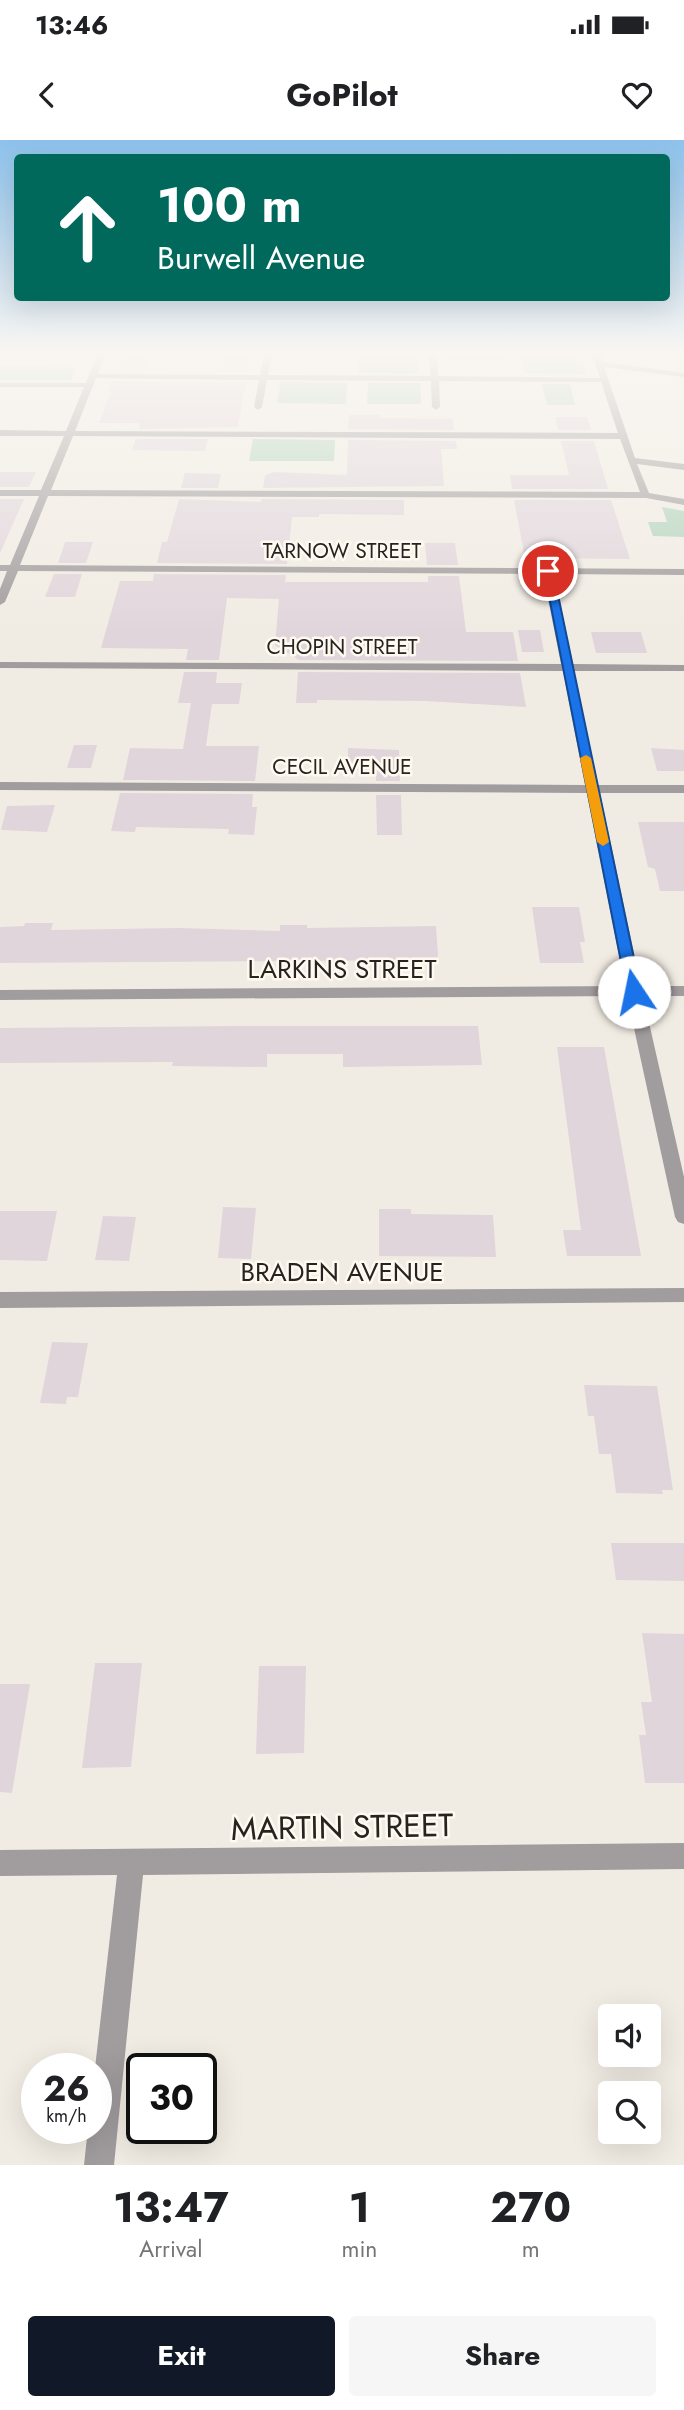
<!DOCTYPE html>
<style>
:root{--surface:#fff;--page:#f6f6f6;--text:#202124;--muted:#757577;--accent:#111827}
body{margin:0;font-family:Jost,sans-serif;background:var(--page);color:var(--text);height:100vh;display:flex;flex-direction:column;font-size:26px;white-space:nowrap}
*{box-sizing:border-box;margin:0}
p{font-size:23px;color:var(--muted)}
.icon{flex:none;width:38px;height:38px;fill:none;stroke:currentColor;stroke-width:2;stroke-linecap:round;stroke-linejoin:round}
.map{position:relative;height:2025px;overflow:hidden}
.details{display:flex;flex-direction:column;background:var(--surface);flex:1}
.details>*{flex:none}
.guide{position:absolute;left:14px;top:14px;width:656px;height:147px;border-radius:7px;box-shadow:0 7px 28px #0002;background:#00695c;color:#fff;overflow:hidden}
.controls{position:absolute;left:598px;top:1864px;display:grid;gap:14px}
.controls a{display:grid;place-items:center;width:63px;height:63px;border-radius:7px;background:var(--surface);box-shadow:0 7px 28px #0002;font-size:35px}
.speed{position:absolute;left:21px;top:1913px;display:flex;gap:14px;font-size:35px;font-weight:700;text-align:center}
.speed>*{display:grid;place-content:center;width:91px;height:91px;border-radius:50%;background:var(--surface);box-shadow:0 7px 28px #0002;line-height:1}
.speed small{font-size:18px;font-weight:400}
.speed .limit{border:4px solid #111;border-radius:10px;background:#fff;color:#111}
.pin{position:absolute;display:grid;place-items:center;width:60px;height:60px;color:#fff;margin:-30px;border:4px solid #fff;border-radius:50%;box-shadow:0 2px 7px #0007}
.me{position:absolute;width:77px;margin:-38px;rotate:349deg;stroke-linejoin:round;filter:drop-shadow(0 0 5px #0008)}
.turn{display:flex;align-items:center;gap:24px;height:147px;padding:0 28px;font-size:32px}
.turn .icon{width:91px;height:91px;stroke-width:2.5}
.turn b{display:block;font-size:49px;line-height:60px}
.eta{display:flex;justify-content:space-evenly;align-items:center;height:119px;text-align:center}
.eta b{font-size:42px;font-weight:700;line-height:49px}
.action{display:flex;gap:14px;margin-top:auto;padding:14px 28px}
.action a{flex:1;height:80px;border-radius:7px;background:var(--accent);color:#fff;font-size:28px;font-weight:700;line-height:80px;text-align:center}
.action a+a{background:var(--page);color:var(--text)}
.status{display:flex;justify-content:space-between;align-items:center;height:49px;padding:0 35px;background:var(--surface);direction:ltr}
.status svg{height:19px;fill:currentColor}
header{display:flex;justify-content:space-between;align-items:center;height:91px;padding:0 28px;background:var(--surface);font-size:32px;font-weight:700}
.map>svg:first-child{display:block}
.green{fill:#b0d3ba}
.building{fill:#e0d5db}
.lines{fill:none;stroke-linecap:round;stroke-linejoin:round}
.minor{fill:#a19c9d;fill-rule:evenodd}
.route{fill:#1a73e8;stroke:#114b97;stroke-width:2}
.slow{fill:#f59e0b}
.labels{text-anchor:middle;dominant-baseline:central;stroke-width:5;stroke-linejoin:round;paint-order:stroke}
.far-street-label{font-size:21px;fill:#262420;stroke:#fff9f0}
.street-label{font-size:26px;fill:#262420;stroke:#fff9f0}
.near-street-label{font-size:32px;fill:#262420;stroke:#fff9f0}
</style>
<div class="status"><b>13:46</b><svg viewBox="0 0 49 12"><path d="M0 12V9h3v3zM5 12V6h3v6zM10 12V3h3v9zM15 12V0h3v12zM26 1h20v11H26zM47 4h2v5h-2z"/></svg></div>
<header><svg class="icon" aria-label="back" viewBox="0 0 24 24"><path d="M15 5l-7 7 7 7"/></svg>GoPilot<svg class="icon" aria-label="heart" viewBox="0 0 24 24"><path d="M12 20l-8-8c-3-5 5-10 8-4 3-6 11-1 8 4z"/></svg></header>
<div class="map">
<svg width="684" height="2025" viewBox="0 0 684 2025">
<rect width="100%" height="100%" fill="#f1ece3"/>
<g class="green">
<polygon points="359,211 418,211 419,233 358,233"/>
<polygon points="448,211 506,211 508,222 449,222"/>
<polygon points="520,211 580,211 586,234 524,233"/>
<polygon points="0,226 77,227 71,240 0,240"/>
<polygon points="281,242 347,243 346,264 277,263"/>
<polygon points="368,243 420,243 421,264 367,264"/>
<polygon points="542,244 570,244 575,265 547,265"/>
<polygon points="253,299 335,300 334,321 249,321"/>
<polygon points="662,367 684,371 684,397 653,396 648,382 667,382"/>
</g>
<g class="building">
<polygon points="125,211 152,211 144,232 116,231"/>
<polygon points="222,211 252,211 248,232 217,232"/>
<polygon points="112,241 171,243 246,242 238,287 139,289 140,283 99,283 111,252 107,252"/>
<polygon points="349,275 380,275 380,278 453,279 454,290 348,289"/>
<polygon points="555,277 587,277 591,290 558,290"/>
<polygon points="136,299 208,299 205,311 132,310"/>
<polygon points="348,300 456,301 457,309 441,309 444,346 263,348 265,335 275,332 347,335"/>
<polygon points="561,301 594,301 608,349 512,349 510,335 569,335"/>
<polygon points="0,332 36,332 29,347 0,347"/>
<polygon points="185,333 221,334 218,348 181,348"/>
<polygon points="0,359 24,359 0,413"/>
<polygon points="179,359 261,362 261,359 404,360 404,375 319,374 319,377 292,377 287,424 157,423 162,402 167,402"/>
<polygon points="514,360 611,360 630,419 525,418"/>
<polygon points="65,402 93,402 86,423 58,423"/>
<polygon points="425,403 455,403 458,425 427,425"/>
<polygon points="54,434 82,434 75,457 45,457"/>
<polygon points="154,434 286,435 285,442 428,442 428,436 459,436 466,492 513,492 518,521 299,520 275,505 279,459 227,458 219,520 186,520 188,509 101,508 120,441 153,441"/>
<polygon points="518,490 540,490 544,512 522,512"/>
<polygon points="591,492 641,492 647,513 596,513"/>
<polygon points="184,532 217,532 216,543 242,543 239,564 212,564 206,606 259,606 255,641 123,640 130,608 183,609 191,563 178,563"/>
<polygon points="298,532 520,533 526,567 425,561 317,560 317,563 296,563"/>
<polygon points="74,605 97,605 91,628 67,628"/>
<polygon points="348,608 399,610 400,641 376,641 376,630 348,630"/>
<polygon points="651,608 684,610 684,631 657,631"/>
<polygon points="120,653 253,654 252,667 257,667 254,695 228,694 229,689 136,687 135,692 111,691"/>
<polygon points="376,655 401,655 402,695 377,695"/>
<polygon points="55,665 47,692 1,690 7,666"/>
<polygon points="638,682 684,682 684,751 660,751 655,729 648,727"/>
<polygon points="532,767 579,767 585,802 580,802 584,823 540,823"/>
<polygon points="25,783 53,783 51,790 179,788 280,791 280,785 307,785 307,788 436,786 438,816 436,820 0,823 0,787 24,786"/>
<polygon points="241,886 478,886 482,925 343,927 343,914 267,914 267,927 172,926 173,922 0,923 0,888"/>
<polygon points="557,907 604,907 641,1116 567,1116 563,1090 581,1090"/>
<polygon points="223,1067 256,1068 251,1119 218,1118"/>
<polygon points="379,1069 411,1069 411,1074 493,1075 496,1117 379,1116"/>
<polygon points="0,1071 57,1071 47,1121 0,1120"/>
<polygon points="103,1076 136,1077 129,1121 95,1120"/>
<polygon points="52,1202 88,1203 78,1257 67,1257 66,1264 40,1263"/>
<polygon points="584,1245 657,1246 673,1350 662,1350 663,1354 616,1353 611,1314 599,1314 594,1276 588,1276"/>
<polygon points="611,1403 684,1403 684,1441 616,1440"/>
<polygon points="642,1493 684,1494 684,1643 645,1643 639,1595 646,1595 641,1562 652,1562"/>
<polygon points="95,1523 142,1523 131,1627 82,1628"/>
<polygon points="259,1526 306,1526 304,1613 256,1614"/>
<polygon points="0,1544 30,1544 12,1653 0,1652"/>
</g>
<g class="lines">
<g class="minor">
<path d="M99 211H107L98 234 260 235 265 211H273L268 235 430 236 429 211H437L438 236 600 238 591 211H599L603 222 684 233V237L604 227 635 318 684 324V330L637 324 649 353 684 359V365L646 358 48 356 20 425 684 429V435L554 434 573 524 684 525V531H574L598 645H684V653H600L641 846H684V856H643L684 1037V1084L678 1082 675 1077 627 856 0 860V850L625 846 587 653 0 650V642L585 645 563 531 0 528V522L561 524 543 434 18 431 5 462 0 465V449L7 431H0V425H10L39 356H0V350H41L64 296H0V290L66 291 84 247H0V243H86ZM96 238 259 240 254 267 258 270 262 267 267 240 431 241 432 267 436 270 440 267 439 241 601 242 618 293 75 291ZM73 296 620 299 640 352 51 350Z"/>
<polygon points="684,1148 684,1162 0,1168 0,1152"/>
<polygon points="684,1703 684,1729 143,1735 114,2025 84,2025 88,1988 96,1988 95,1928 117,1735 0,1736 0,1710"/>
</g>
</g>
<linearGradient id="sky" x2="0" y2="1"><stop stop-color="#8dc2ec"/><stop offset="0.43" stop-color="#f9f6f2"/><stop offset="1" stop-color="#f9f6f2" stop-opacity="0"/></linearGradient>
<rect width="684" height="494" fill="url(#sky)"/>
<polygon class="route" points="548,429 553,431 641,852 634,856 627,852 544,431"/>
<polygon class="slow" points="586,615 591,618 609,702 603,706 597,702 580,618"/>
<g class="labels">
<g class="far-street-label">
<text x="342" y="411">TARNOW STREET</text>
<text x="342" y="507">CHOPIN STREET</text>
<text x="342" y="627">CECIL AVENUE</text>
</g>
<g class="street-label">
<text x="342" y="829">LARKINS STREET</text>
<text x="342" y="1132">BRADEN AVENUE</text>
</g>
<g class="near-street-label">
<text transform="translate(342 1687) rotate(-1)">MARTIN STREET</text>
</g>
</g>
</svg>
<div class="controls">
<a><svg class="icon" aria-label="sound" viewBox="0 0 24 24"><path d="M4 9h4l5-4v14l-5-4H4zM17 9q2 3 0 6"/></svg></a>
<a><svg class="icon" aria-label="search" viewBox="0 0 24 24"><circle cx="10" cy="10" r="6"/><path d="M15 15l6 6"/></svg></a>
</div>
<div class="speed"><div>26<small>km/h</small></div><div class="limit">30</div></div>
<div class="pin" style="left:548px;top:431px;background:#d93025"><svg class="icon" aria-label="arrive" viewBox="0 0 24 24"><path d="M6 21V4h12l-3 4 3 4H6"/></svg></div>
<svg class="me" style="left:634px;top:852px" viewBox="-20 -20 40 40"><circle r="19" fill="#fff"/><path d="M0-13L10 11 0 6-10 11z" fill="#1a73e8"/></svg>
<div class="guide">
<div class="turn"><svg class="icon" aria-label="ahead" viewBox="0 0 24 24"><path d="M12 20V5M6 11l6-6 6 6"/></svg><div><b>100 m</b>Burwell Avenue</div></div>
</div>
</div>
<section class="details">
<div class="eta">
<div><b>13:47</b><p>Arrival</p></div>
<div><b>1</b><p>min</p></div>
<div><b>270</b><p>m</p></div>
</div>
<div class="action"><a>Exit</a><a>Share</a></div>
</section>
